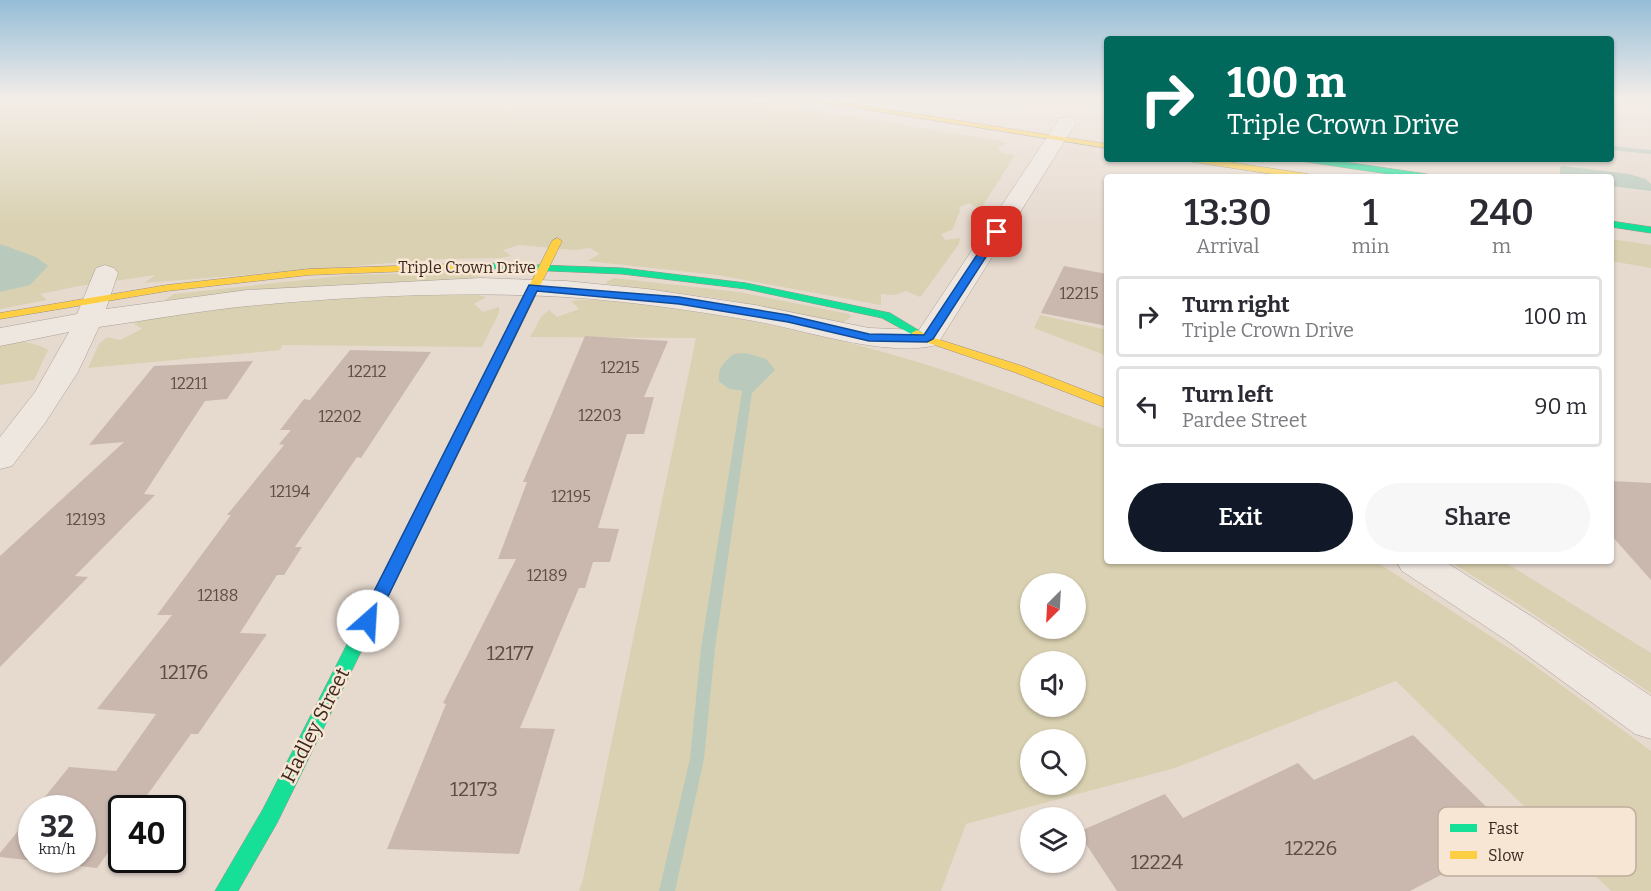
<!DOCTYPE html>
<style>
:root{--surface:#fff;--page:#f7f7f7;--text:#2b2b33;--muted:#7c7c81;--line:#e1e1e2;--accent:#111827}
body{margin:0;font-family:Bitter,serif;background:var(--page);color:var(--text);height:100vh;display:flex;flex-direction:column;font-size:22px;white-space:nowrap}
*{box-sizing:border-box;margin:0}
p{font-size:20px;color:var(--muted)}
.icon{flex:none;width:33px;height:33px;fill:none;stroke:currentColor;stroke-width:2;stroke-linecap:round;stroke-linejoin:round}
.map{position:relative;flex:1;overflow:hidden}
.sheet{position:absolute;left:1104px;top:174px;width:510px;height:390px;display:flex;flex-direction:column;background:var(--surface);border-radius:6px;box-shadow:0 2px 4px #0004}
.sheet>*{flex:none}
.hud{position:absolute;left:1104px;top:36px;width:510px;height:126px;border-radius:6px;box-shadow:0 2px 4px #0004;background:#00695c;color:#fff;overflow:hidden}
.needle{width:39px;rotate:204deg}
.tools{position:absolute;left:1020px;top:573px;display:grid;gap:12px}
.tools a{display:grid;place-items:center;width:66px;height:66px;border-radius:50%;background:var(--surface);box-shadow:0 2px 4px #0004;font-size:30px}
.speed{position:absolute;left:18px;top:795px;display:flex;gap:12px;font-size:30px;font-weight:700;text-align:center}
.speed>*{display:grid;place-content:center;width:78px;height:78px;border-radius:50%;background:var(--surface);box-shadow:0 2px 4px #0004;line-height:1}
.speed small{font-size:15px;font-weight:400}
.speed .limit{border:3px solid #111;border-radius:9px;background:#fff;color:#111}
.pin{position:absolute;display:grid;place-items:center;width:51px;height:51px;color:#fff;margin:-26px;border-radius:12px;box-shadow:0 3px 9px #0006}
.me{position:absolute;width:66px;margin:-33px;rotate:26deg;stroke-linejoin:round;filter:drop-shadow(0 0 4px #0008)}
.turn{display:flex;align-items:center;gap:21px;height:126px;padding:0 24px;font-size:27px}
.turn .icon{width:78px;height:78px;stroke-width:2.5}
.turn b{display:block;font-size:42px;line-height:51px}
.eta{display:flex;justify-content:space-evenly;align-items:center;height:102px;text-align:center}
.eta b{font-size:36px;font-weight:600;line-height:42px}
.primary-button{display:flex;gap:12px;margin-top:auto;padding:12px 24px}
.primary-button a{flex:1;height:69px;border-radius:36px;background:var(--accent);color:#fff;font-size:24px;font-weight:600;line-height:69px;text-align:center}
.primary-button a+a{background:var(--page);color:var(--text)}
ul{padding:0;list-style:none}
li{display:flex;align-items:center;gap:18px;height:81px;margin:0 12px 9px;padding:0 12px;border:3px solid var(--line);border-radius:6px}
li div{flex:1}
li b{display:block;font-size:22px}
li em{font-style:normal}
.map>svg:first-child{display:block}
.green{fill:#d9d1b1;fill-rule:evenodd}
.water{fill:#b9cabd}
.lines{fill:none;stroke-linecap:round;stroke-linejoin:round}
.stream{fill:#b9cabd;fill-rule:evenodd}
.building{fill:#cab8af}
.street-casing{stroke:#aba097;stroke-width:1}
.fast-casing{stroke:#9b8f88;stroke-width:1}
.slow-casing{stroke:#9b8f88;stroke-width:1}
.street{fill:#eee7e0;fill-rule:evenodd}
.fast{fill:#16e098;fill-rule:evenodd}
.slow{fill:#ffcf43;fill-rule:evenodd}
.route{fill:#1a73e8;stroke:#114b97;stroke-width:1.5}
.labels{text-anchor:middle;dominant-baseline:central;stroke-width:5;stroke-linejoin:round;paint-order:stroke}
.far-street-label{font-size:16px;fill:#3b271e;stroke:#f7e6d4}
.number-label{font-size:16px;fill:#5f4b42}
.near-number-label{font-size:20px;fill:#5f4b42}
.street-label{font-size:20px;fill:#3b271e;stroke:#f7e6d4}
.key{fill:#f7e6d4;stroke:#bfad9d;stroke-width:1.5}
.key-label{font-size:16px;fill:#3b271e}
</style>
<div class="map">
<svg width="1651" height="891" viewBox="0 0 1651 891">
<rect width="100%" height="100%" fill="#e6dacf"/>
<g class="green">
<polygon points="0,100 746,100 994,140 1008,143 998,147 1002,153 1015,155 982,207 978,208 969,203 959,207 960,211 952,230 941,234 945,240 960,238 959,244 922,295 920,297 906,291 895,295 881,294 881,305 717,275 587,261 600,254 590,248 575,250 519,245 503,250 511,256 501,258 441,259 144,283 156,275 79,286 40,294 47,300 0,309"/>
<polygon points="1611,239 1651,245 1651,268 1611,261"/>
<polygon points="480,272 480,276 469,280 328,285 168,301 166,299 174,294 350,275"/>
<polygon points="614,278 739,292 849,314 851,317 842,323 723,299 607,284 606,282"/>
<path d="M473 294 486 297 474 304 483 312 499 307V313L482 347 282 345 280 350 88 368 99 344 107 337 120 340 142 329 133 323C160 315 188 313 215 309 300 298 387 295 473 294Z"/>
<path d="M579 300C627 300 676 308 723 316 783 327 843 340 901 357 971 377 1039 405 1107 430V561H1375L1527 660 1651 751V891H1611L1396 681 1175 768 966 824 941 891H579L583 879 696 338 530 337 541 317 549 310 557 317 579 309 571 301ZM1030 584H1076V628H1030ZM1030 662H1076V706H1030ZM1030 740H1076V784H1030Z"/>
<polygon points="1040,315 1107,330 1107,356 1034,328"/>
<path d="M16 341C27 342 39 344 48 350L34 380 0 385V344Z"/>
<polygon points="1449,561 1503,561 1651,653 1651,693 1520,605"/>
</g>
<g class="water">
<polygon points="1563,166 1629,174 1646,179 1651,184 1651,191 1611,186 1611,177 1564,177 1560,174 1560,167"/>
<polygon points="0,244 36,257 48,266 30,285 0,292"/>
<path d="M746 353 766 359 775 370 753 392 729 389 719 381C717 368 725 361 734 354Z"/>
</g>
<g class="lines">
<g class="stream">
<polygon points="1611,146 1651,150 1651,154 1611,150"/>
<polygon points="749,376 754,379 715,648 704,759 675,891 659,891 690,759 701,648 744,379"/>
</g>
</g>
<g class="building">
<polygon points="1064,266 1107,274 1107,326 1041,313"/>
<polygon points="585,336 668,341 644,397 654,397 644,434 627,434 598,528 619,529 610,562 593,562 585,588 579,588 520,728 555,729 519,854 387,849 446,704 443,703 516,559 498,559 527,482 523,482"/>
<polygon points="350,350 431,352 361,458 357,457 295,547 302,547 284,575 277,575 240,633 267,634 198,734 191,734 138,808 122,808 122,833 97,868 0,857 0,853 32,814 32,860 82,860 82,808 36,808 69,767 116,771 156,714 97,709 172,615 157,615 231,515 227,515 284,445 279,444 291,430 280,430 304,399 310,400"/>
<polygon points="253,361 227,399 205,401 144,494 155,495 75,576 88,577 0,667 0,556 124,442 89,445 154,366"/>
<polygon points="1611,481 1651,483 1651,580 1611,535"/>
<polygon points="1413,735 1516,836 1410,891 1117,891 1078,832 1165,794 1183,818 1298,763 1314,780"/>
</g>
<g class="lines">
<g class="street-casing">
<g id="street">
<path d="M1066 117 1073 119 1076 123 937 345C886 358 806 330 754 321 692 310 628 301 565 297 460 291 352 296 248 306 198 311 149 320 99 327L78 372 45 423 12 466 0 469V437L35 392 69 332 0 346V328L77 314 96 268 105 265 114 268 118 273 106 309 247 290 481 278 566 281 647 289 755 305 869 328 919 330 1059 119Z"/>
<polygon points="1396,561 1444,561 1534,618 1651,696 1651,739 1635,734 1506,640 1402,571"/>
</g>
</g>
<g class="fast-casing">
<g id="fast">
<polygon points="1303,159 1324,159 1427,174 1431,177 1409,177 1307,162"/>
<polygon points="1611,221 1651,227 1651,233 1611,227"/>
<polygon points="483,263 622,268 746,283 890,313 923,333 917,336 913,335 882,318 746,289 622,274 479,268 479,264"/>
<polygon points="399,552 404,554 407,558 277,823 238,891 215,891 263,809 391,558 394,554"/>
</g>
</g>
<g class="slow-casing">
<g id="slow">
<polygon points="808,100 825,100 1107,144 1107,148"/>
<polygon points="1189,159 1209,159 1308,174 1312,177 1291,177 1193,162"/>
<polygon points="557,238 562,241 407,558 404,562 394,562 391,558 552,241"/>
<polygon points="483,263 487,264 487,268 309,275 167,291 0,319 0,313 167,285 309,269"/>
<polygon points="917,330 931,337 1022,366 1107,399 1107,408 1014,372 923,341 911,333"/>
</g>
</g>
<use href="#street" class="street"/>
<use href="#fast" class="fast"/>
<use href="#slow" class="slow"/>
</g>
<linearGradient id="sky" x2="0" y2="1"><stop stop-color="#95bdd7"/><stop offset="0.44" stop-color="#f4eee9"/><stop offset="1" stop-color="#f4eee9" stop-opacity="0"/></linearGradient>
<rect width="1651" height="225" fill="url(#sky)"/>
<polygon class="route" points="997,229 1002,232 933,339 927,342 869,341 788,322 679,304 537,291 376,621 373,626 368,628 362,626 359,621 529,285 679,297 788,315 869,334 924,335 992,232"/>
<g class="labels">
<g class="far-street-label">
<text x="467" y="267">Triple Crown Drive</text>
</g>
<g class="number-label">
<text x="1079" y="293">12215</text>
<text x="620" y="367">12215</text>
<text x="367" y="371">12212</text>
<text x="189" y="383">12211</text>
<text x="600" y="415">12203</text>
<text x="340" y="416">12202</text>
<text x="290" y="491">12194</text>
<text x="571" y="496">12195</text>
<text x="86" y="519">12193</text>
<text x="547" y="575">12189</text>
<text x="218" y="595">12188</text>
</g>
<g class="near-number-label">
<text x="510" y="653">12177</text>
<text x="184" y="672">12176</text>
<text x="474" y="789">12173</text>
<text x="1311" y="848">12226</text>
<text x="1157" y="862">12224</text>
</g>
<g class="street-label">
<text transform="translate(315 725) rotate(-63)">Hadley Street</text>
</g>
</g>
<rect x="1438" y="807" width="198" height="69" rx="9" class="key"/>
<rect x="1450" y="824" width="27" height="8" fill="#16e098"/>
<rect x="1450" y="851" width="27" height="8" fill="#ffcf43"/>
<g class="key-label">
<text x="1488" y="834">Fast</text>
<text x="1488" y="861">Slow</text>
</g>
</svg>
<div class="tools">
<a><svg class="needle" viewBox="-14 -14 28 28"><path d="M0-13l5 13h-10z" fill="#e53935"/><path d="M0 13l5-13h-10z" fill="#7c7c81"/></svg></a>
<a><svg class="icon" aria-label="sound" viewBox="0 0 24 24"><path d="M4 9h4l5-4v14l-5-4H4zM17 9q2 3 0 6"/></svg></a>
<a><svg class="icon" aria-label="search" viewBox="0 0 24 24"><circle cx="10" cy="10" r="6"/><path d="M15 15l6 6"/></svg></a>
<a><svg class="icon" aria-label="layers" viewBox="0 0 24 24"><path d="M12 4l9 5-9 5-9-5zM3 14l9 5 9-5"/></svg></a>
</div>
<div class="speed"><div>32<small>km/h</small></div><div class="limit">40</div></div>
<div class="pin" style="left:997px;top:232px;background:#d93025"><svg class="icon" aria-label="arrive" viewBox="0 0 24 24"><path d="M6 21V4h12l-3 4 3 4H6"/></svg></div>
<svg class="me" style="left:368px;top:621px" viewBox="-20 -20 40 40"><circle r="19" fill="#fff"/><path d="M0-13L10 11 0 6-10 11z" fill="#1a73e8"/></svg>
<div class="hud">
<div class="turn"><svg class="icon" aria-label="right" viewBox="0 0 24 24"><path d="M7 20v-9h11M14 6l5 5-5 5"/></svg><div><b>100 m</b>Triple Crown Drive</div></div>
</div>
<section class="sheet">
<div class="eta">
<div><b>13:30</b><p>Arrival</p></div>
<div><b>1</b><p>min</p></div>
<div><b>240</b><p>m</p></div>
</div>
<ul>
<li><svg class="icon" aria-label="right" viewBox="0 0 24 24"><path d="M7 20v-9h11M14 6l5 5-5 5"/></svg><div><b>Turn right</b><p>Triple Crown Drive</p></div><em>100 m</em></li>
<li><svg class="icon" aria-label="left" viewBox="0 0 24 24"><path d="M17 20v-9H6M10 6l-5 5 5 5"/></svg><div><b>Turn left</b><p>Pardee Street</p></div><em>90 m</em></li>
</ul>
<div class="primary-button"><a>Exit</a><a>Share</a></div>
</section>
</div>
